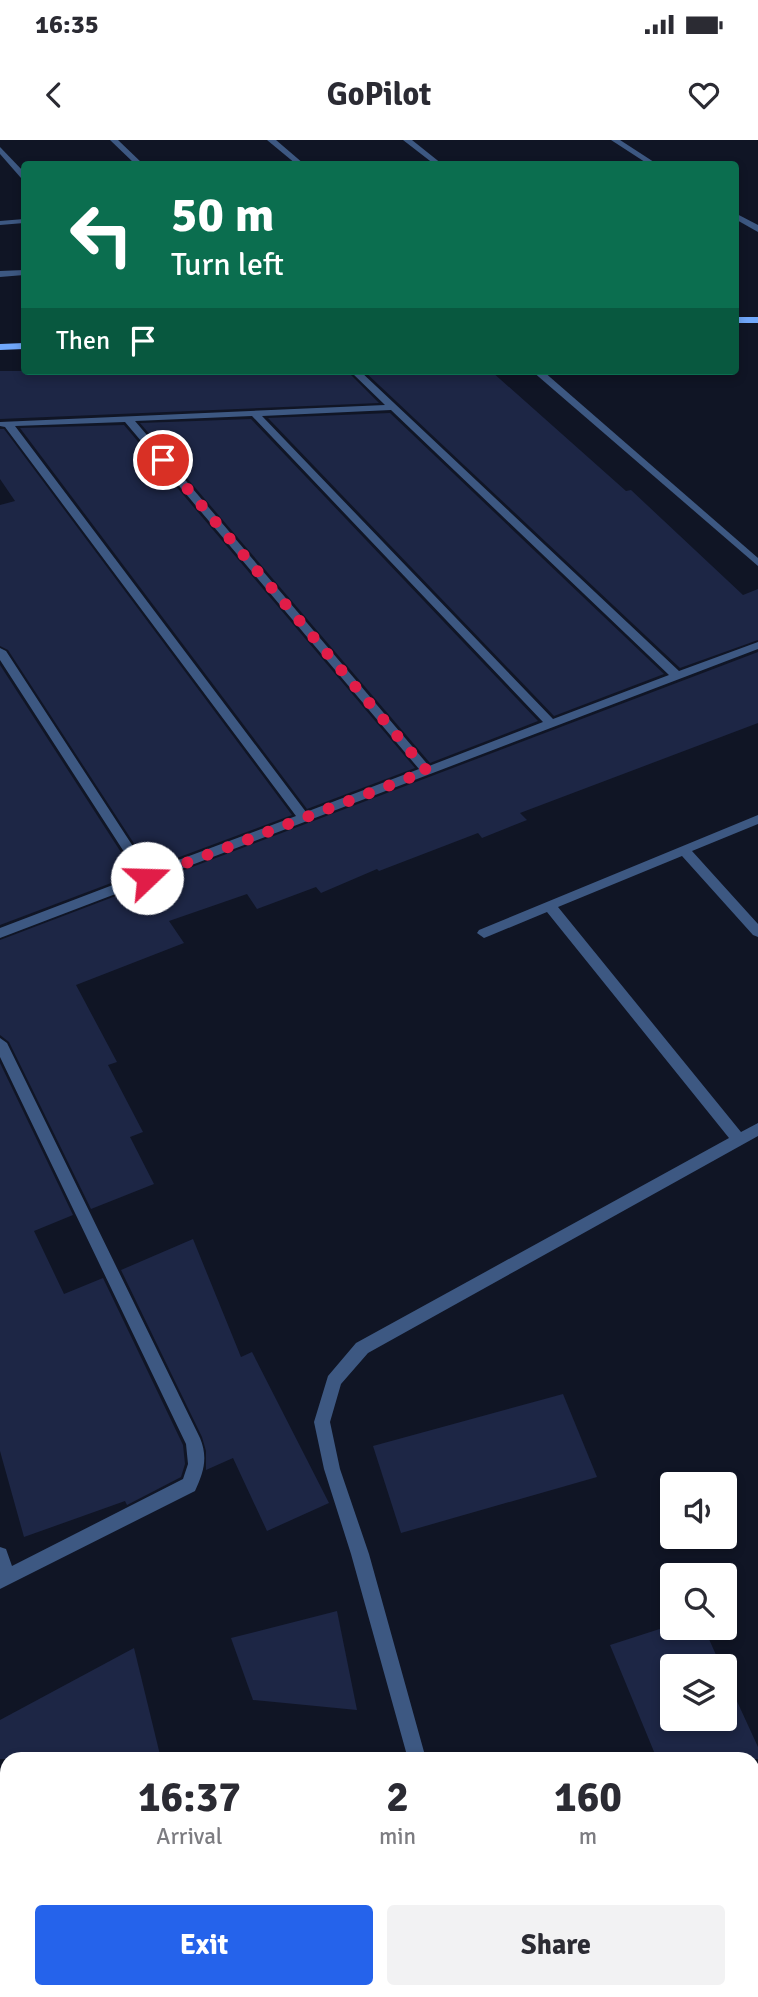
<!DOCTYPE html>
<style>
:root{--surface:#fff;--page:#f2f2f3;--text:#2b2b33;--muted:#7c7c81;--accent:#2563eb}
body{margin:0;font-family:Signika,sans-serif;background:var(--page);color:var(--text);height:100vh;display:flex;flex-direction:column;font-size:26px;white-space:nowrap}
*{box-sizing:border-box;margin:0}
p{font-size:23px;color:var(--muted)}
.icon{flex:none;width:38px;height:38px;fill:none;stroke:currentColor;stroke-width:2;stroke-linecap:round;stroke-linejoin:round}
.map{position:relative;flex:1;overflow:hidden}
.sheet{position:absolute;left:0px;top:1612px;width:760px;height:247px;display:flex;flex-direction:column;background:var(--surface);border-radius:21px 21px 0 0;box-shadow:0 4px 10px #0003}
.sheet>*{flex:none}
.banner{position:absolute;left:21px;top:21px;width:718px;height:214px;border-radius:7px;box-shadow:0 4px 10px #0003;background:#0b6e4f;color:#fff;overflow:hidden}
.controls{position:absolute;left:660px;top:1332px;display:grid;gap:14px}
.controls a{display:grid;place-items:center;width:77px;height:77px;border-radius:7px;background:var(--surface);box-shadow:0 4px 10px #0003;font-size:35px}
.pin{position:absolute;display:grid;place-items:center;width:60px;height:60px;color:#fff;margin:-30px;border:4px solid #fff;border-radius:50%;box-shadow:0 2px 7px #0007}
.me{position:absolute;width:77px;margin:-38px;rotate:69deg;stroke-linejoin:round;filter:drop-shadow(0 0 5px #0008)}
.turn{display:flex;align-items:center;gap:24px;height:147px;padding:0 35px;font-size:32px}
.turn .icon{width:91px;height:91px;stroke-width:2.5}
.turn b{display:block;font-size:49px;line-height:60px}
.then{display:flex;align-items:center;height:66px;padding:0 35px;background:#0003;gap:14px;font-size:26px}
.eta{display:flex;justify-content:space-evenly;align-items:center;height:119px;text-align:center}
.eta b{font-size:42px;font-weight:800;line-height:49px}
.button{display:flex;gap:14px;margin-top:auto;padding:14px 35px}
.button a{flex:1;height:80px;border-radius:7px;background:var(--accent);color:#fff;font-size:28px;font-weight:800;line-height:80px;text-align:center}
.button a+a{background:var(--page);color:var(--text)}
.status{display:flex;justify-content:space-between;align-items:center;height:49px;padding:0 35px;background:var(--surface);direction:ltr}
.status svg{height:19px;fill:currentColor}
header{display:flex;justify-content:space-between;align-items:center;height:91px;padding:0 35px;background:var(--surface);font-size:32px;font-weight:800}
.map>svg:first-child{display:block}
.building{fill:#1d2645}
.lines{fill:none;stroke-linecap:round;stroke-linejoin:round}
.street{fill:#3d5882;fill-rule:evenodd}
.secondary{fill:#70a7fa;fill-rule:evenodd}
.route{stroke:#e11d48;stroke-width:12;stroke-dasharray:0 21.6}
</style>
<div class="status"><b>16:35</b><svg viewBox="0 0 49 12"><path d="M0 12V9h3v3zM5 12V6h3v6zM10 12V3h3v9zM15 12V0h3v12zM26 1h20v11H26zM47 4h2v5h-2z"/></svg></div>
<header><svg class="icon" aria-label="back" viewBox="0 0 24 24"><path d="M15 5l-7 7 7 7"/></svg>GoPilot<svg class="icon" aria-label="heart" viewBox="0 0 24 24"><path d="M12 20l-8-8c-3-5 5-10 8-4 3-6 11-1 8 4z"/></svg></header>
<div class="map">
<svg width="758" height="1857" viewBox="0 0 758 1857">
<rect width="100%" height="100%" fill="#101525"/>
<g class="building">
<polygon points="0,231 347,231 379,263 0,279"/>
<polygon points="364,231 491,231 626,351 631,350 743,455 758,449 758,500 680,528"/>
<polygon points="390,273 664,534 554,576 268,278"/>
<polygon points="251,279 538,581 430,623 140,283"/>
<polygon points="124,285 415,628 307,669 20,288"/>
<polygon points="0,289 4,289 292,675 150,728 8,510 0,506 0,365 15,361 0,339"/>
<polygon points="758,512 758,583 520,673 527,680 482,698 478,693 379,731 377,729 321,753 316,747 257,769 247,754 169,781 184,803 76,845 117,922 108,925 143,992 130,997 154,1044 91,1069 9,902 0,895 0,800"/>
<polygon points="0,525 135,734 0,785"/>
<polygon points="0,923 73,1075 34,1091 64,1154 103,1138 183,1305 185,1324 181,1337 127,1365 125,1361 24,1397 0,1311"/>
<polygon points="193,1099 241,1217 252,1212 329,1363 267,1391 233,1318 206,1330 206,1311 202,1297 121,1130"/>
<polygon points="563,1254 597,1337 401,1393 373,1306"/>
<polygon points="337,1471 357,1570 253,1560 231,1498"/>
<polygon points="672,1485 672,1488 704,1488 721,1526 672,1526 672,1578 724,1578 724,1533 758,1607 758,1619 657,1619 610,1505"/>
<polygon points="134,1508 161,1619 0,1619 0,1580"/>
</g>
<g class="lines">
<g class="street">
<polygon points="110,0 118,0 143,24 135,24"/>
<polygon points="267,0 276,0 304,24 296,24"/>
<polygon points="403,0 412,0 442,24 434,24"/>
<polygon points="611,0 620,0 657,24 648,24"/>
<polygon points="0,7 24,32 24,38 21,38 0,14"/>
<polygon points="735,73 758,85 758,92 735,79"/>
<polygon points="24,79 24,83 0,85 0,81"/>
<polygon points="24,130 24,135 0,137 0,131"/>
<path d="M350 231H360L679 531 758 502V509L0 798V788L139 735 0 520V508L6 511 149 731 296 676 5 287 0 286V282L385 265ZM391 270 669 535 553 579 262 276ZM252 276 543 582 429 626 135 281ZM125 282 419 629 306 672 15 286Z"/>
<polygon points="532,231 543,231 758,418 758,426"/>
<polygon points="758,675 758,684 692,711 758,784 758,797 753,795 682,716 558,767 741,992 758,983 758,996 368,1213 341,1244 330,1282 340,1329 369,1414 426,1619 408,1619 351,1414 324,1329 314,1282 328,1236 356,1203 729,998 547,772 489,796 484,798 477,793 479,790"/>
<path d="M0 898 7 903 200 1298C208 1317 204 1332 195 1351L0 1449V1407L6 1409 12 1426 183 1339 188 1324 186 1304 0 917Z"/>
<polygon points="473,1852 493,1852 494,1857 474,1857"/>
</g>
<g class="secondary">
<rect x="735" y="177" width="23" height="6"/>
<polygon points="24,203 24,209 0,210 0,204"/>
</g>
</g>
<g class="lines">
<polyline class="route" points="147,738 427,631 163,320"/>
</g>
</svg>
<div class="controls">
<a><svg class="icon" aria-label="sound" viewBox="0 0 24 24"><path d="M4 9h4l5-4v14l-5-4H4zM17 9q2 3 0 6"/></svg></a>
<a><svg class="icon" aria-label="search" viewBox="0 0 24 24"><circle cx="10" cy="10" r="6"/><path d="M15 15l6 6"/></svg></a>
<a><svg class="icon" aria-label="layers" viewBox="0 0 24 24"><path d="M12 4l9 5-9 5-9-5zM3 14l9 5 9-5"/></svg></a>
</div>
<div class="pin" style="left:163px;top:320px;background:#d93025"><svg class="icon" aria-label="arrive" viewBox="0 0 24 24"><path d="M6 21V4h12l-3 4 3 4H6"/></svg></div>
<svg class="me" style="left:147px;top:738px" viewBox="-20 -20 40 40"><circle r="19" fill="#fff"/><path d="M0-13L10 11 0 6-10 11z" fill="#e11d48"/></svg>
<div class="banner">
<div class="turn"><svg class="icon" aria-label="left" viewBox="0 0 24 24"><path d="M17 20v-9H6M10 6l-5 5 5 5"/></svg><div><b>50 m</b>Turn left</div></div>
<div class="then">Then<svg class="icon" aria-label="arrive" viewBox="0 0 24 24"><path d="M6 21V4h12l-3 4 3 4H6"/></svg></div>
</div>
<section class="sheet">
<div class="eta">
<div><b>16:37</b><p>Arrival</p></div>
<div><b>2</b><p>min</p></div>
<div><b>160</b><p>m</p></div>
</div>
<div class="button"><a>Exit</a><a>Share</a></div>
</section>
</div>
